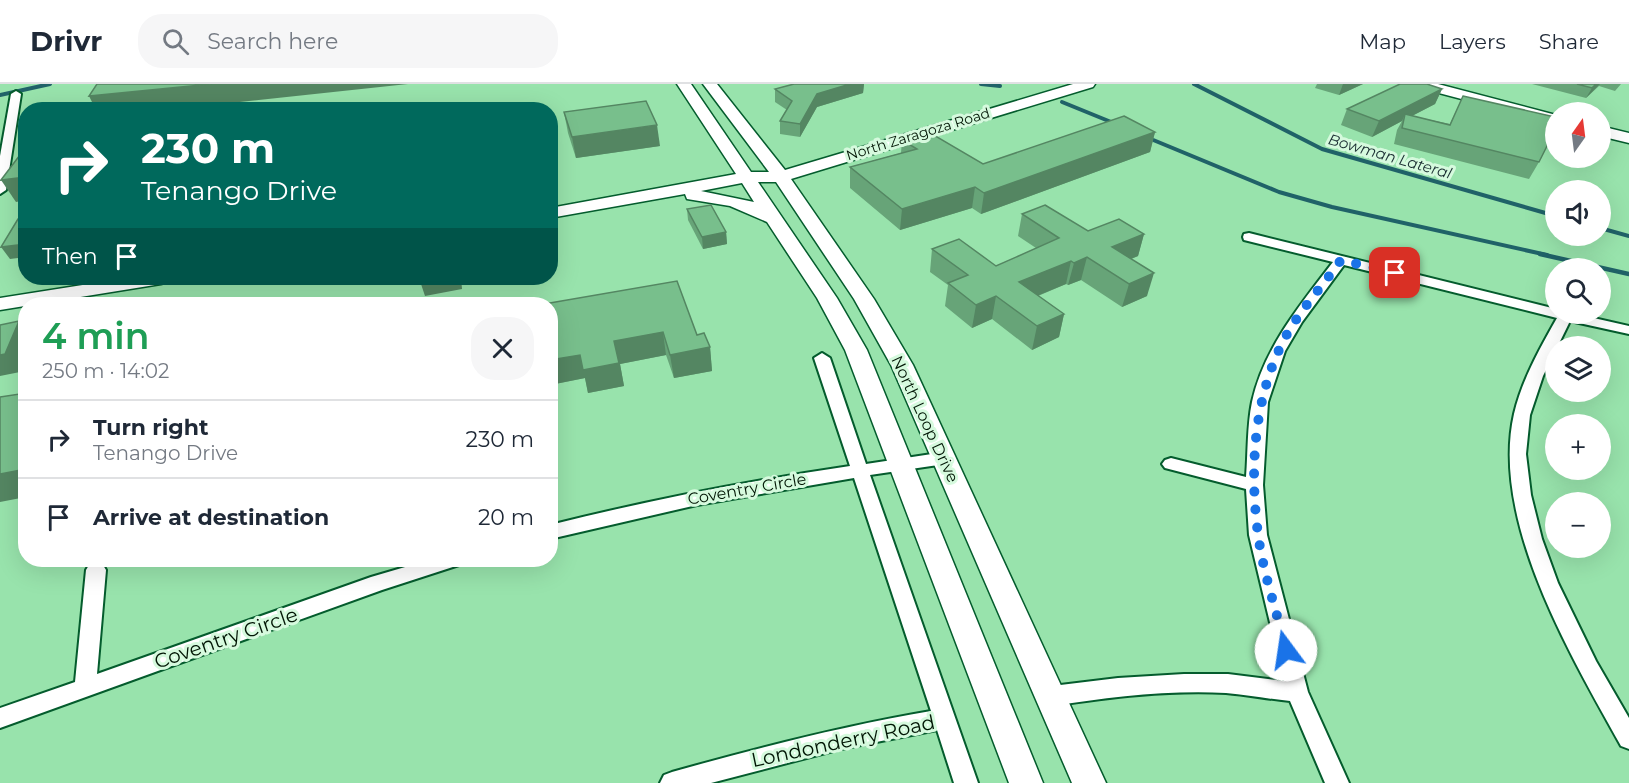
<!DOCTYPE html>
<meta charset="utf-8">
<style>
:root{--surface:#fff;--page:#f6f6f7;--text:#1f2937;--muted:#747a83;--line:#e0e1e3}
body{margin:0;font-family:Montserrat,sans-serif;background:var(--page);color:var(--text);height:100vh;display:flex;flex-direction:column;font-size:22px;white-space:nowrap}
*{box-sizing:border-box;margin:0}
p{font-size:20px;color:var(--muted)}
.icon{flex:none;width:33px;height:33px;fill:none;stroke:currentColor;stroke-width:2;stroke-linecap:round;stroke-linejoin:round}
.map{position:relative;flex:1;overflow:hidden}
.panel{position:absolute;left:18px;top:213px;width:540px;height:270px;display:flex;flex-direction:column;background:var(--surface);border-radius:24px;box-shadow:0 6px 24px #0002}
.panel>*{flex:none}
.banner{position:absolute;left:18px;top:18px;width:540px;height:183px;border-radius:24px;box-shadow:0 6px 24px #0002;background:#00695c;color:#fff;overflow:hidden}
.needle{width:39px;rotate:14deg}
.controls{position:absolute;left:1545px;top:18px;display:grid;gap:12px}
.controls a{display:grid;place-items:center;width:66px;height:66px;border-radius:50%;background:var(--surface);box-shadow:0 6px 24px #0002;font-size:30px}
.pin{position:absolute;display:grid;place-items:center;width:51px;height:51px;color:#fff;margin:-26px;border-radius:12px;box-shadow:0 3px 9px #0006}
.me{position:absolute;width:66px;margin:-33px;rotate:346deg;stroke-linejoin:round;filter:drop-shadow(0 0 4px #0008)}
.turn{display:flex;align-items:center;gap:21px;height:126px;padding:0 24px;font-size:27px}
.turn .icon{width:78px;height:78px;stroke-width:2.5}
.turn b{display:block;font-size:42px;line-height:51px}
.then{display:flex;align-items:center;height:57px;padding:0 24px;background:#0003;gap:12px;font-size:22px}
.round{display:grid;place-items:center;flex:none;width:63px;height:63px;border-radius:24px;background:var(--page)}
.head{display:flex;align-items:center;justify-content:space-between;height:102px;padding:0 24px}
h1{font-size:36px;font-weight:600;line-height:45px;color:#1e9e55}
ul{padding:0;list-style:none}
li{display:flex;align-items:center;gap:18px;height:78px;padding:0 24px;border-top:2px solid var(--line)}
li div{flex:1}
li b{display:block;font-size:22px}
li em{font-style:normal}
header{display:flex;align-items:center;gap:36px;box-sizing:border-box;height:84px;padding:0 30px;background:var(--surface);border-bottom:2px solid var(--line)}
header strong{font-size:28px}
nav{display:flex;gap:33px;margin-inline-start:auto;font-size:21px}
.search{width:420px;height:54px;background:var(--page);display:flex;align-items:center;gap:15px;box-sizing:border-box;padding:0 21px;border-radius:24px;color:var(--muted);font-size:22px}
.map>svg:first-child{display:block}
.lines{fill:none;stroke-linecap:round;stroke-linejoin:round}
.stream-far1{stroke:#206268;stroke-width:4}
.stream{stroke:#206268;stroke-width:4.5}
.street-casing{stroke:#045c2d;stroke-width:4}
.secondary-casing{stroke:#045c2d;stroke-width:3}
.street{fill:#fff;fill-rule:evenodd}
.secondary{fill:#fff;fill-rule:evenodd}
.wall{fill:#67a478}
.shaded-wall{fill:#548662}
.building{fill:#78bf8c;stroke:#548662;stroke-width:1.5}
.route{stroke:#1a73e8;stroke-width:10;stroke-dasharray:0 18}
.labels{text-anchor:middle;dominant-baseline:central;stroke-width:6;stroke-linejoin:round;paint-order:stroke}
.far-street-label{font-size:14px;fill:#001504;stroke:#d6fade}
.far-water-label{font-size:15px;font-style:italic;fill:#192d31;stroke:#d6fade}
.street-label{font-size:16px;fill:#001504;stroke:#d6fade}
.near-street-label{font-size:20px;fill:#001504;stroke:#d6fade}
</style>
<header>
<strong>Drivr</strong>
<div class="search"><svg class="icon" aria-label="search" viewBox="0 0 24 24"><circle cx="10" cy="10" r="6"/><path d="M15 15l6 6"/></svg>Search here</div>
<nav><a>Map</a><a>Layers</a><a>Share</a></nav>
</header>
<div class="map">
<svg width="1629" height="699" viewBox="0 0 1629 699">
<rect width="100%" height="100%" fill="#98e3ac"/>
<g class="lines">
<g class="stream-far1">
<polyline points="981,0 1000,2"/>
<polyline points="1194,0 1322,65 1556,132"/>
<polyline points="0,11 50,0"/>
<polyline points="1062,18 1116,40"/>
<polyline points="1146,53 1279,108 1332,123 1547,171"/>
<polyline points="1600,144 1629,152"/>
</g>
<polyline class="stream" points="1540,170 1629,190"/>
<g class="street-casing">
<g id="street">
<polygon points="16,7 21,10 6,106 0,110 0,72 11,10"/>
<path d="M1249 149 1556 225V230H1576L1629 242V250L1570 237 1543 292 1530 331 1526 370 1531 411 1542 455 1558 499 1596 577 1629 634V665L1621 662C1571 572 1490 436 1514 330 1522 296 1540 264 1557 234L1344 181 1302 238 1285 267 1268 318 1263 401 1267 451 1308 608 1349 699H1325L1290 617C1269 615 1248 611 1226 609 1168 606 1110 613 1052 622L1044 619 1041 612 1044 605 1052 602 1118 594 1184 590H1228L1284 597 1249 451 1246 405 1165 384 1162 380 1165 376 1171 374 1246 393C1248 368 1247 342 1252 318 1264 264 1300 221 1333 178L1244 156 1243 153 1244 150Z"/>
<path d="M822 269 830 274 866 380 945 368 951 370 953 374 951 378 945 380 870 391 978 699H954L937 646 841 665 711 699H660L664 691 672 688C757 664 843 642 931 627L854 394 697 421 550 455V441C649 416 749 397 850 382L814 274Z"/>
<polygon points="429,476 461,476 459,481 382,506 0,644 0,624 75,598 86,486 89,481 96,478 103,481 106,486 97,590 371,493"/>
</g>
</g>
<g class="secondary-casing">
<g id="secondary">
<path d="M677 0H691L751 88H769L703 0H717L785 86 1073 0H1095L1093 3 791 95 874 215 913 281 1106 699H1072L891 281 854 215 776 98H758L837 214 867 266 1043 699H1009L845 266 817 214 767 138 730 122 687 115 685 110 550 134V124L736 90ZM742 99 754 118 701 107Z"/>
<polygon points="1414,0 1438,0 1556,31 1556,40 1416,3"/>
<polygon points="1600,42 1629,49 1629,59 1600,52"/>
<polygon points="127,194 171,194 168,198 161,200 0,226 0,214"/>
</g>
</g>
<use href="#street" class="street"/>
<use href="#secondary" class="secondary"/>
</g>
<g class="wall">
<polygon points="794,0 864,0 863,9 817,23 800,53 780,50 780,37 787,26 775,18 775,5"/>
<polygon points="1317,0 1363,0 1339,11 1315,4"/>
<polygon points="1532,0 1621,0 1615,7 1599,2 1586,14"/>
<polygon points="1442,5 1435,20 1412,32 1450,40 1463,12 1539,78 1529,95 1394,60 1397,46 1402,37 1372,53 1341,41 1347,25"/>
<polygon points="564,28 660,62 576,74 568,49"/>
<polygon points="1155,48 1150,68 981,130 972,124 900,146 850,104 850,83 901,69 902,56 983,80"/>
<polygon points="687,125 726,148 727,160 703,165 688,136"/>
<polygon points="1022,130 1088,147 1144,150 1138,172 1131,175 1147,212 1122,223 1081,196 1068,201 1066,200 1038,212 1064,230 1059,253 1032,266 992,235 972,244 945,222 948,201 930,188 932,165 996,182 1036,164 1018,152"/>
<polygon points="550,220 697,251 710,263 712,287 674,294 666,271 620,280 624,302 588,309 585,294 550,301"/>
</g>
<g class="shaded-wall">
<polygon points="211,0 408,0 165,26 96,26 89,12"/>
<polygon points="850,0 864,0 863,9 817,23 800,53 800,40 817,10"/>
<polygon points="1343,0 1363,0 1339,11"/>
<polygon points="1596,0 1600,0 1586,14 1592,4"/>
<polygon points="1442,5 1435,20 1404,36 1405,30 1402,37 1372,53 1379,37"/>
<polygon points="657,41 660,62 576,74 572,53"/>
<polygon points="1155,48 1150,68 981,130 984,109"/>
<polygon points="26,93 26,116 16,118 1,96"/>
<polygon points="975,103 972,124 900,146 902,125"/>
<polygon points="726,148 727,160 703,165 702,153"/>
<polygon points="1144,150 1138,172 1106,185 1112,163"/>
<polygon points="26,160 26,173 10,175 1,163"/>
<polygon points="1087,173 1081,196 1068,201 1074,179"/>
<polygon points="1071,177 1066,200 1015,221 1019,198"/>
<polygon points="1154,189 1147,212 1122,223 1129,200"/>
<polygon points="457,194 461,194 462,205 425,212 421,200"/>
<polygon points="996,212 992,235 972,244 976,221"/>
<polygon points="1064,230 1059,253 1032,266 1037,242"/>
<polygon points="19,237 26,246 26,274 20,288 0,292 0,271"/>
<polygon points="663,248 666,271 620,280 624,302 588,309 585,294 550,301 550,276 614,257"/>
<polygon points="710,263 712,287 674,294 670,271"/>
<polygon points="26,385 26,413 0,418 0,390"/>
</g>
<g class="building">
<polygon points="97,0 211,0 89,12"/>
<polygon points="794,0 850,0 817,10 800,40 780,37 792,17 775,5"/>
<polygon points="1400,0 1427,0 1442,5 1379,37 1347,25"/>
<polygon points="1577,0 1596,0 1592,4"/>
<polygon points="1463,12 1555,33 1547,62 1539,78 1402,44 1405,30 1450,41"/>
<polygon points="646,17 657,41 572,53 564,28"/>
<polygon points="1124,32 1155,48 984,109 975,103 902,125 850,83 917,65 902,56 927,47 983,80"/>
<polygon points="26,63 26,93 1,96"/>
<polygon points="711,121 726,148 702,153 687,125"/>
<polygon points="1045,121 1088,147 1119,135 1144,150 1112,163 1154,189 1129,200 1087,173 1074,179 1071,177 1019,198 1064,230 1037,242 996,212 976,221 948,199 968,191 932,165 959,155 996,182 1059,154 1022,130"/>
<polygon points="26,134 26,160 1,163 18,135"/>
<polygon points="420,194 457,194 421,200"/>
<polygon points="677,197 697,251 704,249 710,263 670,271 663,248 614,257 619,279 583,286 580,271 550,276 550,220 544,220"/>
<polygon points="19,237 5,270 0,271 0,241"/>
<polygon points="26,309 26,385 0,390 0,313"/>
</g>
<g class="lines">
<path class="route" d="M1286 566C1277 528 1263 489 1258 450 1250 390 1253 323 1279 266 1294 232 1320 206 1341 176L1395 189"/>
</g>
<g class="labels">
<g class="far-street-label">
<text transform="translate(918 50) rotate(-17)">North Zaragoza Road</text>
</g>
<g class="far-water-label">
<text transform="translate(1390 72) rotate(16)">Bowman Lateral</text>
</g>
<g class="street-label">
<text transform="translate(925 335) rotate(65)">North Loop Drive</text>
<text transform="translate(747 405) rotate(-10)">Coventry Circle</text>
</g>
<g class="near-street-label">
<text transform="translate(226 554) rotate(-19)">Coventry Circle</text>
<text transform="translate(843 657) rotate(-12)">Londonderry Road</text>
</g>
</g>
</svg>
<div class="controls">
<a><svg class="needle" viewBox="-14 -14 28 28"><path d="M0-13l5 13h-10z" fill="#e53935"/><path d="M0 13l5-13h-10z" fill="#747a83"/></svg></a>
<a><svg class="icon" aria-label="sound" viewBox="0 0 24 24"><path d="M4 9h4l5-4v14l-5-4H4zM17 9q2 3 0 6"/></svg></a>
<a><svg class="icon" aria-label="search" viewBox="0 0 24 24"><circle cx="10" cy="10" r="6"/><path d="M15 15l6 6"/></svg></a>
<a><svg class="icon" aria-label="layers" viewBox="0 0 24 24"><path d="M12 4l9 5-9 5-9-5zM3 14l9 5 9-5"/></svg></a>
<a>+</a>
<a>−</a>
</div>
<div class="pin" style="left:1395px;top:189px;background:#d93025"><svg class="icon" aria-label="arrive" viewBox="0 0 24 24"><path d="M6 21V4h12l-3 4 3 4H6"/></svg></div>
<svg class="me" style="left:1286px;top:566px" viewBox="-20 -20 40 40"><circle r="19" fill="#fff"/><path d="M0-13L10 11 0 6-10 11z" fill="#1a73e8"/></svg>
<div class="banner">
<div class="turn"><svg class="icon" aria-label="right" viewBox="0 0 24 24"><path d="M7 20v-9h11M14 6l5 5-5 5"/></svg><div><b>230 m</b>Tenango Drive</div></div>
<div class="then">Then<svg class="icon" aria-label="arrive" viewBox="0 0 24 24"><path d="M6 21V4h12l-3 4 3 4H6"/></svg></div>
</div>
<section class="panel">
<div class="head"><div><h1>4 min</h1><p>250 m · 14:02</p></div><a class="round"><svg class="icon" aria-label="close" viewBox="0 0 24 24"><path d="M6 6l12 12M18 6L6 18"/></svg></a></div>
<ul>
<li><svg class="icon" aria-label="right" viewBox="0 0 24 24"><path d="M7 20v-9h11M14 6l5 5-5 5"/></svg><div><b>Turn right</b><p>Tenango Drive</p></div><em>230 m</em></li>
<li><svg class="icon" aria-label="arrive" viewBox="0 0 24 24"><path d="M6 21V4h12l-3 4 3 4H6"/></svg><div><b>Arrive at destination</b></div><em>20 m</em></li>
</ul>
</section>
</div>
